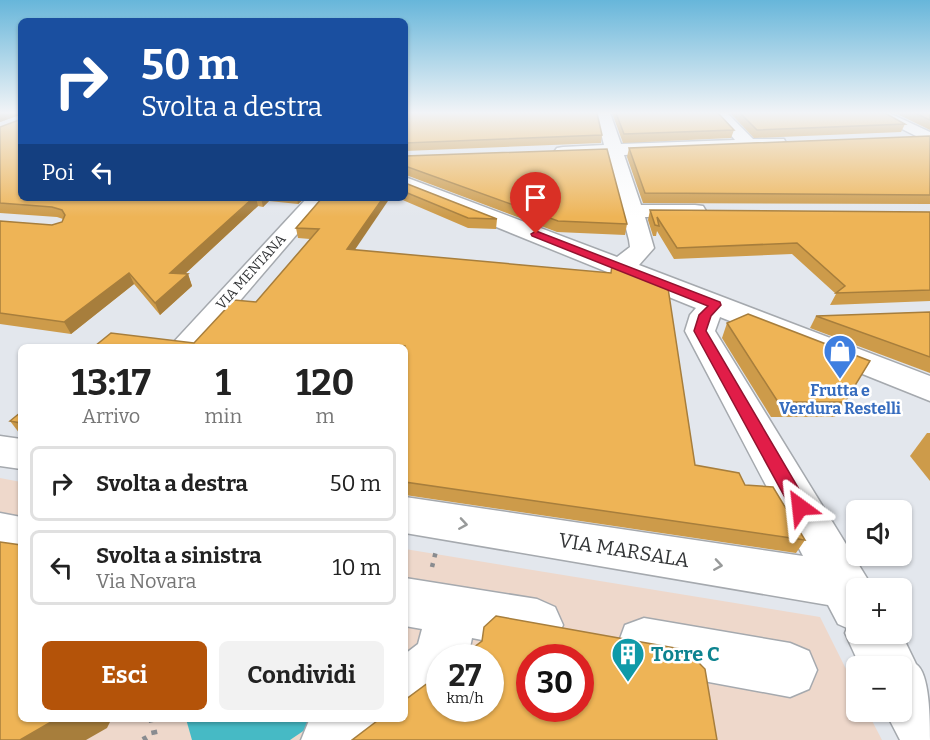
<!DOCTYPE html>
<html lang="it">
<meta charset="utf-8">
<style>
:root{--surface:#fff;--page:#f2f2f2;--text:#222;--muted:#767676;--line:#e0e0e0;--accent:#b45309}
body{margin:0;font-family:Bitter,serif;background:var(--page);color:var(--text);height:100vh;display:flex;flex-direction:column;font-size:22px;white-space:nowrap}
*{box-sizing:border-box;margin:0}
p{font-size:20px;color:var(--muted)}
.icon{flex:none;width:33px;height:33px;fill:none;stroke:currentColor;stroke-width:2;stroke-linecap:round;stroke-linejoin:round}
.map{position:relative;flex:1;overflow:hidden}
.drawer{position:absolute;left:18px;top:344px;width:390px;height:378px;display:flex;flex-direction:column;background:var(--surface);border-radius:9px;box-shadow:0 2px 4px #0004}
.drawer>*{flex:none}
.banner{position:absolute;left:18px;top:18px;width:390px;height:183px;border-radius:9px;box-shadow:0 2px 4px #0004;background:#1a4fa0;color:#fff;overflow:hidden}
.fabs{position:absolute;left:846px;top:500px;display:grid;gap:12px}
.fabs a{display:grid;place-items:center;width:66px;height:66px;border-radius:9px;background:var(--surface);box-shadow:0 2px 4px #0004;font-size:30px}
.speed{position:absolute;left:426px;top:644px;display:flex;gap:12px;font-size:30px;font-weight:700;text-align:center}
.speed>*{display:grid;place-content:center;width:78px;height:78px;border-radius:50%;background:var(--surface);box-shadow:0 2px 4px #0004;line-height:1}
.speed small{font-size:15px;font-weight:400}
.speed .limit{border:9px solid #d22;background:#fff;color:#111}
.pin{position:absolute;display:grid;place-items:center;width:51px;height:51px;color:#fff;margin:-62px -26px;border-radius:50% 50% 50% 0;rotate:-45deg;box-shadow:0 0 6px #0007}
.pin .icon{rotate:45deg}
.me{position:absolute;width:66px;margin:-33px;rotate:330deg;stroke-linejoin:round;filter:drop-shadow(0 0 4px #0008)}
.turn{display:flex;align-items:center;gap:21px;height:126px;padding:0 24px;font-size:27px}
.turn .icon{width:78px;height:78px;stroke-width:2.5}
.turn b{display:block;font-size:42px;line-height:51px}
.then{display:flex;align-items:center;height:57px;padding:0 24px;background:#0003;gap:12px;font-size:22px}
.eta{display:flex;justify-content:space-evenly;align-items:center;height:102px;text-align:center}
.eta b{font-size:36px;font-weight:700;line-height:42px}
.primary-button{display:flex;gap:12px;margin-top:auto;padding:12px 24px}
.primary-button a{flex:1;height:69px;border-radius:9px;background:var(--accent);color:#fff;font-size:24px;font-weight:700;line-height:69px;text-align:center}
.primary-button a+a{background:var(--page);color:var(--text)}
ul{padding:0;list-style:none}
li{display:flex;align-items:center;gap:18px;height:75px;margin:0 12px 9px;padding:0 12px;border:3px solid var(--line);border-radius:9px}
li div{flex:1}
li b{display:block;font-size:22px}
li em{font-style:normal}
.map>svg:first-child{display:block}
.commercial{fill:#eed8cb;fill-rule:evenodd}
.water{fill:#46bac5}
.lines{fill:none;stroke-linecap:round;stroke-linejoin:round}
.minor-casing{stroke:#a5a9ae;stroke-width:3}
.path-far1{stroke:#898c90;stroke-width:4.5;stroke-dasharray:4 6;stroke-linecap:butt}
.path{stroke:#898c90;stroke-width:6;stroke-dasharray:4.5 8;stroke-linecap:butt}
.minor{fill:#fff;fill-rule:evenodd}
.wall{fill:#cd9b4a}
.shaded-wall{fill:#a77e3c}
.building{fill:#eeb456;stroke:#a77e3c;stroke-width:1.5;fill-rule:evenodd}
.oneway{stroke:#989a9a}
.route{fill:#e11d48;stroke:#92132f;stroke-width:1.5}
.labels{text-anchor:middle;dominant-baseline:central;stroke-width:5;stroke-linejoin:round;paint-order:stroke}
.far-street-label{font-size:14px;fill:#323436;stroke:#fff}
.shop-label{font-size:16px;font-weight:bold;fill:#366cbe;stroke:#fff}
.near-street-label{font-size:20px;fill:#323436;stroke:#fff}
.near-culture-label{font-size:20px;font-weight:bold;fill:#0d838f;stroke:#fff;text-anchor:start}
</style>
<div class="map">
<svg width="930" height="740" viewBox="0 0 930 740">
<rect width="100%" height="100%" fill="#e3e7ed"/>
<path class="commercial" d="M0 478 21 482V718H405V549L820 617 856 689V711H867L882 740H0ZM440 657H490V708H440ZM530 657H580V708H530Z"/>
<polygon class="water" points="186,719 321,719 290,740 192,740"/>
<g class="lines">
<g class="minor-casing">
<g id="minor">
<path d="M596 113H610L621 144 735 140 712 113H727L753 139H784L786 143 784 147 778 148 624 155 641 205H695L703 206 706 211 703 216 695 217H645L654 248 639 265 930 376V401L720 317 715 331 873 588H856V633H901L916 664C930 673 930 721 930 740H900L885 711H902V666H860L845 633 847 628 838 624 828 605 405 533V497L803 556 685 331 690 315 696 308 405 190V177L617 257 630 247 629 240 607 155 563 157 557 156 554 152 557 148 563 147 604 145Z"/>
<polygon points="870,113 889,113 930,132 930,143"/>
<polygon points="307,198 328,198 201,346 170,346"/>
<polygon points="0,436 21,439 21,469 0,466"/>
<polygon points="0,513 21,517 21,557 0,553"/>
<polygon points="405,578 537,599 555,607 563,625 555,643 537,651 472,638 468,657 440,657 440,696 425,708 405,716 405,654 418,644 422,629 405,626"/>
<polygon points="644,618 790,643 809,651 817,670 809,689 790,697 644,670 625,663 618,644 625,625"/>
<polygon points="390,718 380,740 301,740 310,718"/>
</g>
</g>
<polyline class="path-far1" points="432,567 436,551"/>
<g class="path">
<polyline points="151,718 156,740"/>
<polyline points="143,740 154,734"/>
</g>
<use href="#minor" class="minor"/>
</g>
<g class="wall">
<polygon points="0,113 21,113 21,198 305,198 298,204 269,201 263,207 258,206 185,274 188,274 192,286 160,315 134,284 71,334 0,324 0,221 52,225 62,222 63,219 57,217 0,213 0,127 19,120 19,115 0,122"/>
<polygon points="405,113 602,135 601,143 405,151"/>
<polygon points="612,113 718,113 734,130 731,138 623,143"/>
<polygon points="730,113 885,113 905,124 901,132 754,138"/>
<polygon points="895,113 930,113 930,130"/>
<polygon points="930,136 930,204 643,203 627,157 629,148"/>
<polygon points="405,156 627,224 625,235 557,232 406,175 405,175"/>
<polygon points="405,183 497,219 496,229 468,228 398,198 405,198"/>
<polygon points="322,198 355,250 695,465 745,485 805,540 796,553 405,495 405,346 194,343 256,302 310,239 298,238 296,228"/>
<polygon points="650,210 930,212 930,301 830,305 836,294 792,254 674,259 657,231 656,236 653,236 648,220"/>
<polygon points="930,312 930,373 810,328 816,316"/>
<polygon points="727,323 870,361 835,417 771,417 722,338"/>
<polygon points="21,412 21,434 20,434 10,421"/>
<polygon points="927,433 930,433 930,481 910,456"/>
</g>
<g class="shaded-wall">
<polygon points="0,113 19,113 20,115 0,122"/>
<polygon points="253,198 256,198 258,206 174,284 170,273"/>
<polygon points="261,198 269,198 269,201 263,207"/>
<polygon points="297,198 305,198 298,204"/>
<polygon points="383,198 390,198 348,260 347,249"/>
<polygon points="129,273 134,284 71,334 64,322"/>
<polygon points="188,274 192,286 160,315 155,303"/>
<polygon points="58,718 112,718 107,728 86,740 20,740"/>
</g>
<g class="building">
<polygon points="19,113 21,113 21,198 253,198 170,273 188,274 155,303 129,273 64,322 0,313 0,221 52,225 62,222 65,215 62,210 52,207 0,203 0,127 19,120"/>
<polygon points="405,113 597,113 602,135 405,143"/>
<polygon points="616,113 718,113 734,130 624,134"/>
<polygon points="740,113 885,113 905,124 757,130"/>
<polygon points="915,113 930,113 930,120"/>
<polygon points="930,136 930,195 645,193 629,148"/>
<polygon points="607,149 627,224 558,221 405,166 405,156"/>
<polygon points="405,183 497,219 468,218 405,192"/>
<polygon points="322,198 383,198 347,249 611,273 612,265 668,288 695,465 739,473 745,485 773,487 805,540 405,482 405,346 95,346 111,333 194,343 234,300 256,302 319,229 296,228"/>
<polygon points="650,210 930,212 930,290 836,293 845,286 797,243 677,248 657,217 659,226 655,225"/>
<polygon points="930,312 930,357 816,316"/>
<polygon points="748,314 870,361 845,402 778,402 727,323"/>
<polygon points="21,412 21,423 10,421"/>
<polygon points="0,542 21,545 21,718 58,718 20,740 0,740"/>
<path d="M496 616 686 650 705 669 717 740H352L381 718H405V700L440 674V708H490V657H461L482 641 484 627ZM530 657H580V708H530Z"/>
</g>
<defs><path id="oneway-chevron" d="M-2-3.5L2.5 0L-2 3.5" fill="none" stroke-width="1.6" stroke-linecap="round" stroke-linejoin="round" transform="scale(1.5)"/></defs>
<g class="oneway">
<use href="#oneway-chevron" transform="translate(463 524) rotate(9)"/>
<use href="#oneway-chevron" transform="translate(718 565) rotate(9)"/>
</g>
<linearGradient id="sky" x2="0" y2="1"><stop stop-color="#67b6da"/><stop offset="0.52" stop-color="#f2f4f7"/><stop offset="1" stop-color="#f2f4f7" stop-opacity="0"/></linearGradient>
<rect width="930" height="217" fill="url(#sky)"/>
<polygon class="route" points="536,231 720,302 721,305 711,316 706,331 806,501 808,507 806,512 800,514 793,512 694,331 699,315 708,306 532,236 531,234"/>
<defs>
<g id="shop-pin" transform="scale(1.725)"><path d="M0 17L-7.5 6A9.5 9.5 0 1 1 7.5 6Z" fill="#3f7fe0" stroke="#fff"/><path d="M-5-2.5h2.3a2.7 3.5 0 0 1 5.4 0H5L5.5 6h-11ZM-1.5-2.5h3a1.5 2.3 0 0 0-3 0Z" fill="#fff"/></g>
<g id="building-pin" transform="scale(1.725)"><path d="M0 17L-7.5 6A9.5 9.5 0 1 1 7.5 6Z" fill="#0f9aa8" stroke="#fff"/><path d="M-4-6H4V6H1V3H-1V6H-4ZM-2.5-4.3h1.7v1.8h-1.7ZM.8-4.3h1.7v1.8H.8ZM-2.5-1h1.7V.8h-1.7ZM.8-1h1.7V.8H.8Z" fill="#fff"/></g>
</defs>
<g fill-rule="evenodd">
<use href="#shop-pin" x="840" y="351"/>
<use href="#building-pin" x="628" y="654"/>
</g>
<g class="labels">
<g class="far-street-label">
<text transform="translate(251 272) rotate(-48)">VIA MENTANA</text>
</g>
<g class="shop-label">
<text x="840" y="390">Frutta e<tspan x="840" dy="18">Verdura Restelli</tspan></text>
</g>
<g class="near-street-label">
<text transform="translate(624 550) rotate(9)">VIA MARSALA</text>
</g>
<g class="near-culture-label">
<text x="651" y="654">Torre C</text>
</g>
</g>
</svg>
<div class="fabs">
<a><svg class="icon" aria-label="sound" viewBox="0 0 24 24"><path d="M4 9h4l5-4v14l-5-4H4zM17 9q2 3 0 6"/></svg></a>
<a>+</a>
<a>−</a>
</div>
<div class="speed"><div>27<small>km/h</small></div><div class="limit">30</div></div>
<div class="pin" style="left:536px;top:234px;background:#d93025"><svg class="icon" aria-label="arrive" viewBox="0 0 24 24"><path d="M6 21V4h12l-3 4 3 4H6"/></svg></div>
<svg class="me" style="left:800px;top:507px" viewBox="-20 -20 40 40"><path d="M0-17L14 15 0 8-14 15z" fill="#e11d48" stroke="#fff" stroke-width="4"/></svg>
<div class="banner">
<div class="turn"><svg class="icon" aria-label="right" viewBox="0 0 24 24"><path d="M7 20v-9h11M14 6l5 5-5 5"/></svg><div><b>50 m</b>Svolta a destra</div></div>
<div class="then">Poi<svg class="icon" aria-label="left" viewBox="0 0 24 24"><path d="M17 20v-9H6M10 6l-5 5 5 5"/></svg></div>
</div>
<section class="drawer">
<div class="eta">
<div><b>13:17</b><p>Arrivo</p></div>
<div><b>1</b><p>min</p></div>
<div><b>120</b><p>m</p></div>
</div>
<ul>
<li><svg class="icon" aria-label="right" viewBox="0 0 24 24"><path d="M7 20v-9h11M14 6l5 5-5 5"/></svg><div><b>Svolta a destra</b></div><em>50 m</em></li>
<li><svg class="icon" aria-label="left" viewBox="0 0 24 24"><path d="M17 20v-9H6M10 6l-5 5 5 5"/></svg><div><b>Svolta a sinistra</b><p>Via Novara</p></div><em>10 m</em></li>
</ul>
<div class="primary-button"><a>Esci</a><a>Condividi</a></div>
</section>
</div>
